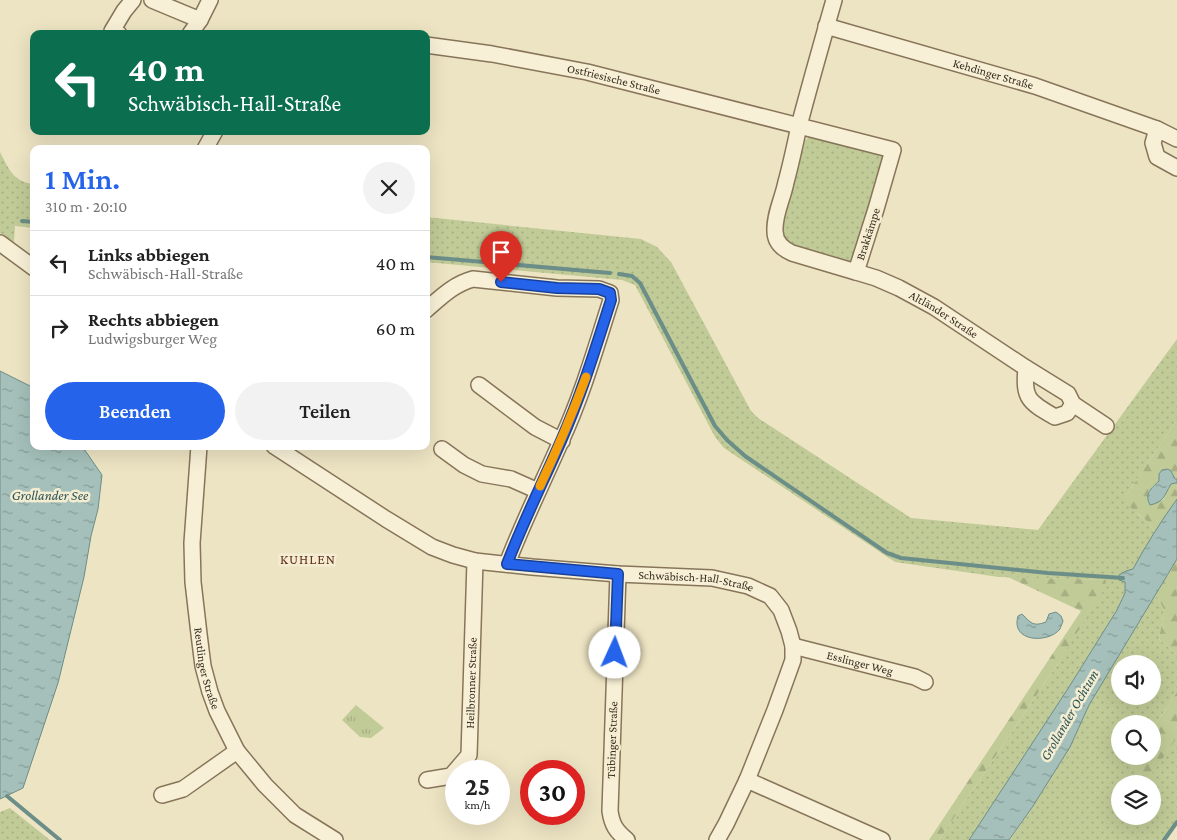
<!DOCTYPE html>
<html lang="de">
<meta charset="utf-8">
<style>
:root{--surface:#fff;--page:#f2f2f2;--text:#222;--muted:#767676;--line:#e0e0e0;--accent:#2563eb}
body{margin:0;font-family:"Crimson Pro",serif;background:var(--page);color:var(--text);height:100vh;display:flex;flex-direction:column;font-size:19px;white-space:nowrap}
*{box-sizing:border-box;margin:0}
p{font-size:16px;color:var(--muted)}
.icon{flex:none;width:28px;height:28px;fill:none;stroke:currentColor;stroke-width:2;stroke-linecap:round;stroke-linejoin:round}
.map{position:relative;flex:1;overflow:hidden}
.side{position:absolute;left:30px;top:145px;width:400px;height:305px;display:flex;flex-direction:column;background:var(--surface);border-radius:10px;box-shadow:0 5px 20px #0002}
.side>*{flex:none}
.banner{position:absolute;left:30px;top:30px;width:400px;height:105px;border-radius:10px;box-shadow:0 5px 20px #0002;background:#0b6e4f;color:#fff;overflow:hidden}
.buttons{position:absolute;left:1111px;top:655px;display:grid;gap:10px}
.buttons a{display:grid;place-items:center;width:50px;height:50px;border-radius:50%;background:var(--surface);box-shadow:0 5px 20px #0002;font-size:25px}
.speed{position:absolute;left:445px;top:760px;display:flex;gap:10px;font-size:25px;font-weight:700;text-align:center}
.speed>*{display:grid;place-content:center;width:65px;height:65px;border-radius:50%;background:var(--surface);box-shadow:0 5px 20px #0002;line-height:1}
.speed small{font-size:12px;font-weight:400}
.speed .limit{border:8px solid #d22;background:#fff;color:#111}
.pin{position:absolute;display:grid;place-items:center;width:42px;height:42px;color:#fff;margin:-51px -21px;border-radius:50% 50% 50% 0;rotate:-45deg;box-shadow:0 0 5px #0007}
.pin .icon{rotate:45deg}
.me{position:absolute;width:55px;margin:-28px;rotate:2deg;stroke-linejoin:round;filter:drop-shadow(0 0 4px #0008)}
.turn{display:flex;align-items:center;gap:18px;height:105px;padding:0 15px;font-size:22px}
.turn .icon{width:65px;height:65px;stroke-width:2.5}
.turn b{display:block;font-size:35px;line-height:42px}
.round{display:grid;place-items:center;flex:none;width:52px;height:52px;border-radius:26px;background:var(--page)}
.overview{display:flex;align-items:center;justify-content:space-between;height:85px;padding:0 15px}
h1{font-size:30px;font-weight:600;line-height:38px;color:var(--accent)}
.button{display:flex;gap:10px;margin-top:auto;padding:10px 15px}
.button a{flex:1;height:58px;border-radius:30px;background:var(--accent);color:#fff;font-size:20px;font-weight:600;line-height:58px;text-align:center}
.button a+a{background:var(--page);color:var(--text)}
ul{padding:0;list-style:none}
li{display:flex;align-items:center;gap:15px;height:65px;padding:0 15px;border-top:1px solid var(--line)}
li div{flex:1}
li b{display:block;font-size:19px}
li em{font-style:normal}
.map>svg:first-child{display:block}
.grass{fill:url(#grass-dots);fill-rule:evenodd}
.forest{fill:url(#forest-firs)}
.park{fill:url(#park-tufts)}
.water{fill:url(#water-ripples);stroke:#6c8e88}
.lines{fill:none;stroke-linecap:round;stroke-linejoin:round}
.stream{stroke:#6c8e88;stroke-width:4}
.street-casing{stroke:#87755a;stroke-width:18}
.street{stroke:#f8f0d6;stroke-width:15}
.route-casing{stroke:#184099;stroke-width:12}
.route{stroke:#2563eb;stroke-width:9}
.slow{stroke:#f59e0b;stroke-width:9}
.labels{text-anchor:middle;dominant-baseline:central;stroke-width:5;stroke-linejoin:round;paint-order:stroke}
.street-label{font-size:12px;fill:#372c1e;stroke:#f5edd2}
.water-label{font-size:14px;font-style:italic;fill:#2d5657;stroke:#f5edd2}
.neighbourhood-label{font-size:14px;letter-spacing:1px;fill:#63311e;stroke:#f5edd2}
</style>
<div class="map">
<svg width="1177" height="840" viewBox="0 0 1177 840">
<defs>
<pattern id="grass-dots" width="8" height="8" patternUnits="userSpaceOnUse" patternTransform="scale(1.25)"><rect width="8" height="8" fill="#c1cb97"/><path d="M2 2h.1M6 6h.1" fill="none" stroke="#a6ae82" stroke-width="1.8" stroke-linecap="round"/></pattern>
<pattern id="forest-firs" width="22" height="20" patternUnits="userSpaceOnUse" patternTransform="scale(1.25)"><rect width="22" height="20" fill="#c1cb97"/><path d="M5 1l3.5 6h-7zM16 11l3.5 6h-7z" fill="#a6ae82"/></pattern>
<pattern id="park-tufts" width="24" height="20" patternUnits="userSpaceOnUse" patternTransform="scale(1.25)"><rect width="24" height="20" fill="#c1cb97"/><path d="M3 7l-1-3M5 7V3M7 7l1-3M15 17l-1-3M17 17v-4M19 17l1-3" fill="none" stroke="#a6ae82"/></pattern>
<pattern id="water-ripples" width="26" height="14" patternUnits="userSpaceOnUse" patternTransform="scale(1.25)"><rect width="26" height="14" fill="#a5c0ba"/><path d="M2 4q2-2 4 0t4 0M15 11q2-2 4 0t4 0" fill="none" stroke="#879c97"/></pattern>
</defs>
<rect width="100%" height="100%" fill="#ede4c3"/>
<g class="grass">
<polygon points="812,136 886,152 855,259 847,262 790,244 785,238 782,227 805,140"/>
<path d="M0 152C9 169 13 182 34 184V228L15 226 14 242 0 233Z"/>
<polygon points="426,217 641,239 657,247 671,262 751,411 758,418 911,518 1038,530 1177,339 1177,420 1125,497 1138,514 1147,521 1155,532 1133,570 1126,571 1125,593 1117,610 1069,687 969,840 939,840 1057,665 1106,580 999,577 895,562 724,448 715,437 635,285 622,280 426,262"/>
<path d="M1156 594 1164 610 1159 639 1177 655V692L1153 728 1152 724H1120V735L1115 744 1120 750V756H1125L1146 781 1177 738V825L1167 840H1010L1033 806 1070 747 1089 705ZM1120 664H1152V696H1120ZM1120 784H1152V816H1120Z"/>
<polygon points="10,808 50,840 0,840 0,812"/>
</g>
<g class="forest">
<polygon points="1177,420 1177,479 1159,474 1159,481 1148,492 1163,500 1171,484 1175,483 1177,483 1177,499 1155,532 1147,521 1125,503 1125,497"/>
<polygon points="1177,559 1177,655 1159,639 1164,610 1156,594"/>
<polygon points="1008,577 1106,580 1105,588 1057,665 939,840 929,840 1081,611"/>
<polygon points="1177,692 1177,738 1146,782 1125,756 1152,756 1153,728"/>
</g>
<polygon class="park" points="356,705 384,728 371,738 360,737 342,720"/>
<g class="water">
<polygon points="0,371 34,388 34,446 82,446 102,475 98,509 91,536 84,577 58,683 23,788 0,799"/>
<path d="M1168 469 1171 471 1175 479H1177V483H1175L1171 484C1164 496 1164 502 1150 505 1144 493 1151 489 1159 481V474L1162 470Z"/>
<path d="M1177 499V559L1089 705 1070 747 1033 806 1009 840H969L1069 687 1117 610 1125 593V582L1119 580V575L1126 571 1133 569C1146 545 1161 521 1177 499Z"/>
<path d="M1056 612 1061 616 1063 621C1063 622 1060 628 1060 629 1048 644 1010 642 1018 616L1022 614C1031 623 1033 627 1046 622L1049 614Z"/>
</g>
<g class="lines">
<g class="stream">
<polyline points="22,221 34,222"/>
<polyline points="426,257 610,273"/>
<polyline points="619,274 632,276 640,283 715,426 727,440 745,456 887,553 901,558 1048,573 1123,578"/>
<polyline points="7,796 60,840"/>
<polyline points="1164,840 1177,822"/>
</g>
<g class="street-casing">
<g id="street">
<polyline points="152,0 200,20"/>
<path id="s1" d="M826 26 1035 86 1157 129"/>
<polyline points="119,34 112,31 124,11 133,0"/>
<polyline points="190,34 200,20 210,0"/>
<path id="s2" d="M426 45 492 54 587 72 893 150 876 209 856 272 792 253C783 249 775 242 775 231 774 215 783 198 786 182 791 164 795 145 799 126 810 84 822 42 834 0"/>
<polyline points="1177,139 1157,129 1153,143 1157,157 1177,168"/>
<polyline points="205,149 215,131"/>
<polyline points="0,243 34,268"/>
<path id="s3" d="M856 272 876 278 899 288 934 307 1026 368 1068 394 1073 404 1106 426"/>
<path d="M426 310C441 297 454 284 473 279L557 288 599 289 610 293 611 300C596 347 582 396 561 441 543 482 523 522 507 564"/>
<path d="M1026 368C1023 399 1029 402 1055 417L1067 413 1073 404"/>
<polyline points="479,385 535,427 562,441"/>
<path id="s4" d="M199 446 192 543 193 582 199 634 203 666 210 692 217 711 237 751 265 785 295 815 335 840"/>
<path id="s5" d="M274 446 386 519 432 547 453 555 475 561 532 567 618 574 712 578 748 586 770 596 781 610 789 631 793 646V660L775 710 747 780 726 824 717 840"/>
<polyline points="442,449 464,465 482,474 511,479 538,491"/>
<path d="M618 574 610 811C612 825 616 831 627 840"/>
<path id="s6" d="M793 646 915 677 925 682"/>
<path id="s7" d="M427 780 451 776 469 755 475 561"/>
<polyline points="747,780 882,840"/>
<polyline points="162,795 183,789 237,751"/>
</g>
</g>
<use href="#street" class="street"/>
</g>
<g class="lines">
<g class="route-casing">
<path id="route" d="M501 282 557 288 599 289 610 293 611 300C596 347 581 396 561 441 543 482 523 522 507 564L618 574 615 653"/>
</g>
<use href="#route" class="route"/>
<path class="slow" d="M540 486C557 450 572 415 586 377"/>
</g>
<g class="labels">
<g class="street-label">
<text stroke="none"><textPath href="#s1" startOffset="174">Kehdinger Straße</textPath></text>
<text stroke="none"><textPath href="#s2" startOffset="191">Ostfriesische Straße</textPath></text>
<text transform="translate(868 234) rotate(-72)">Brakkämpe</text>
<text stroke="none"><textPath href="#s3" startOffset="98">Altländer Straße</textPath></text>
<text stroke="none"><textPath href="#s5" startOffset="455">Schwäbisch-Hall-Straße</textPath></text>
<text stroke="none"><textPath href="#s6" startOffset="69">Esslinger Weg</textPath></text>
<text stroke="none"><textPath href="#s4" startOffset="224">Reutlinger Straße</textPath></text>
<text stroke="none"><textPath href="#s7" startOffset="124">Heilbronner Straße</textPath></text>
<text transform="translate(612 740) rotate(-88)">Tübinger Straße</text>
</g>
<g class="water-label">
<text x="50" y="495">Grollander See</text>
<text transform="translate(1069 715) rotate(-60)">Grollander Ochtum</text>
</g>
<g class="neighbourhood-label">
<text x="308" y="559">KUHLEN</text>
</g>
</g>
</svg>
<div class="buttons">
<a><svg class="icon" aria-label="sound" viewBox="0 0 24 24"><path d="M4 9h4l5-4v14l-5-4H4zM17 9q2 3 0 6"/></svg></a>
<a><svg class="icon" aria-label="search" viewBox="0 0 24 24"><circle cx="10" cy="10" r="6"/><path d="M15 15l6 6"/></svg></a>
<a><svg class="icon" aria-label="layers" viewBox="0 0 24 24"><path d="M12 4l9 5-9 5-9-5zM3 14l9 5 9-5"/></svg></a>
</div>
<div class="speed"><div>25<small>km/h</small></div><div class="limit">30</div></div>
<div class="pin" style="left:501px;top:282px;background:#d93025"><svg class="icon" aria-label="arrive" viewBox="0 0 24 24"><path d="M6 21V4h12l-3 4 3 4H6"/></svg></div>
<svg class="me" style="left:615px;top:653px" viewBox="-20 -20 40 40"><circle r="19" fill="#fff"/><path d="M0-13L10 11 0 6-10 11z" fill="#2563eb"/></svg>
<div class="banner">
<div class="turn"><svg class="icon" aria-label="left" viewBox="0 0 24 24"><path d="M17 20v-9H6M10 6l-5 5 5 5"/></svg><div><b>40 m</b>Schwäbisch-Hall-Straße</div></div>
</div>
<section class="side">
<div class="overview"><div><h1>1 Min.</h1><p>310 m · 20:10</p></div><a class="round"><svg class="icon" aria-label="close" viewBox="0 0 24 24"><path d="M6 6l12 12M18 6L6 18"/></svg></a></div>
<ul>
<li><svg class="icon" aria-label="left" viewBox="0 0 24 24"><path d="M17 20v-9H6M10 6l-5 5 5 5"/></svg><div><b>Links abbiegen</b><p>Schwäbisch-Hall-Straße</p></div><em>40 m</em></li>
<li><svg class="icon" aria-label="right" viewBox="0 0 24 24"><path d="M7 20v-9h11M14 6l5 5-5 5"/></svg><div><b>Rechts abbiegen</b><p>Ludwigsburger Weg</p></div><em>60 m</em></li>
</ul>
<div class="button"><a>Beenden</a><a>Teilen</a></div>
</section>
</div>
